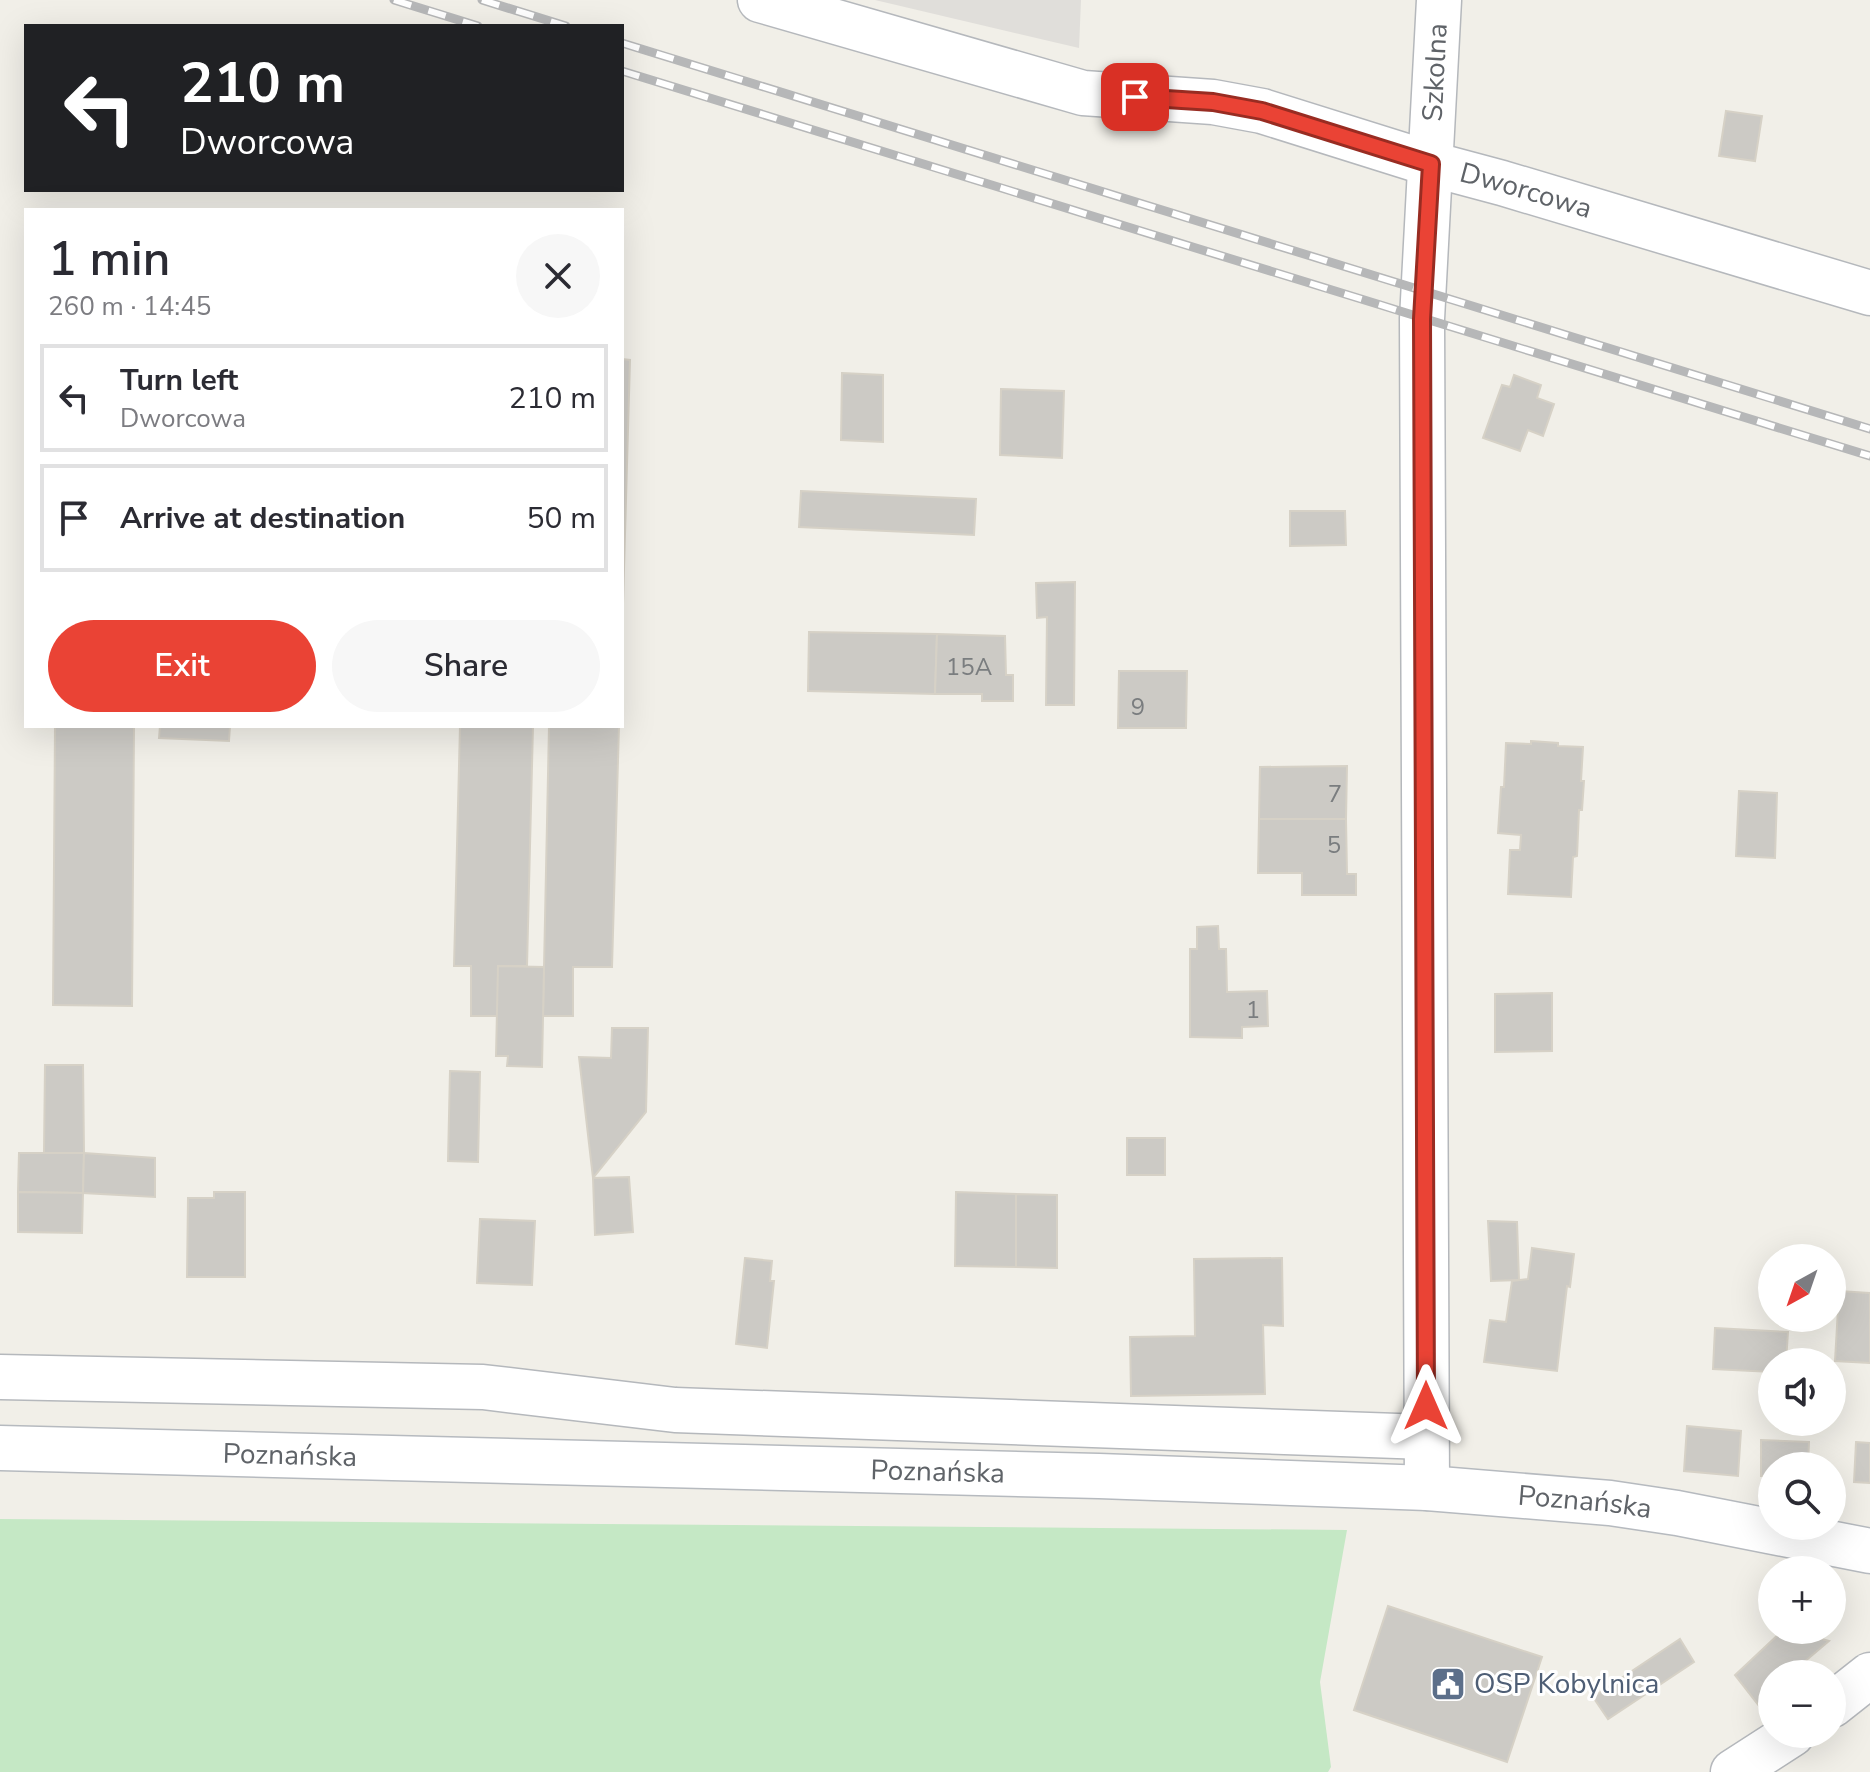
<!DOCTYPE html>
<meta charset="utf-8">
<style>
:root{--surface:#fff;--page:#f7f7f7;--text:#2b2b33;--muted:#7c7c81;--line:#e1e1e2;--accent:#ea4335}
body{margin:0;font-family:"Nunito Sans",sans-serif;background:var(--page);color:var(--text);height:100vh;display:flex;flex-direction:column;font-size:30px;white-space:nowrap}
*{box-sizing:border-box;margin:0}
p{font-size:26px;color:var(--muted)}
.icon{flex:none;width:44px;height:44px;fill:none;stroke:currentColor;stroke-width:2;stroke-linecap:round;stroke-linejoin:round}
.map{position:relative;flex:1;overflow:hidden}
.details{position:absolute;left:24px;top:208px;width:600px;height:520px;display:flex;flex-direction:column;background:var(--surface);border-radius:0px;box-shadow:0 8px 32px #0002}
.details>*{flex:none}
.hud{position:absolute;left:24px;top:24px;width:600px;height:168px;border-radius:0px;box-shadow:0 8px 32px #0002;background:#202124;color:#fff;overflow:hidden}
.needle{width:52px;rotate:220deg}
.fabs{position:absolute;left:1758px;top:1244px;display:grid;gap:16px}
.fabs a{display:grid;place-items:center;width:88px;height:88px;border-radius:50%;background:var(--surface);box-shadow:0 8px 32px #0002;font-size:40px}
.pin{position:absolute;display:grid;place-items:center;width:68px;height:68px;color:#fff;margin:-34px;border-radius:16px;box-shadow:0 4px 12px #0006}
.me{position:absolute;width:88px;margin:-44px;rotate:0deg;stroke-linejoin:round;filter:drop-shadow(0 0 6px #0008)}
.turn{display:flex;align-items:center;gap:28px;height:168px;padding:0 24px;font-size:36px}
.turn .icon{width:104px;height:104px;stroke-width:2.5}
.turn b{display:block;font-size:56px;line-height:68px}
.round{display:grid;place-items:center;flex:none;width:84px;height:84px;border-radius:42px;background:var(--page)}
.headline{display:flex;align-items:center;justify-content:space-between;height:136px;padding:0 24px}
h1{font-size:48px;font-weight:600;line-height:60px}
.action{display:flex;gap:16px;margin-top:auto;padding:16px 24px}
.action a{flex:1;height:92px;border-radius:48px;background:var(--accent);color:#fff;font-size:32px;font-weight:600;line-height:92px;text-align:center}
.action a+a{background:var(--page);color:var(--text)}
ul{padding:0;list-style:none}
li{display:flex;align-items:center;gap:24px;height:108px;margin:0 16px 12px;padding:0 8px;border:4px solid var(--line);border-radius:0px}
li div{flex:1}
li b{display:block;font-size:30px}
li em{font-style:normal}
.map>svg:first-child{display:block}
.industrial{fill:#e0deda}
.green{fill:#c5e8c5}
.building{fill:#cccac5;stroke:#d6d1c6;stroke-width:2}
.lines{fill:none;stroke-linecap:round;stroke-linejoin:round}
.street-casing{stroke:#b5b8bc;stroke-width:47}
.secondary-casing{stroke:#b6babf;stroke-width:47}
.street{stroke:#fff;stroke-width:44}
.secondary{stroke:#fff;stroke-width:44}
.rail-casing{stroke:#b6b7b8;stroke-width:9}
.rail{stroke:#fff;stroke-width:6;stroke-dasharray:18;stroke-linecap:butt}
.route-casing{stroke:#982c22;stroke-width:20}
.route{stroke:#ea4335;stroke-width:14}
.labels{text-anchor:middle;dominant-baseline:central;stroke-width:6;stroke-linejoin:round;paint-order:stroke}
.number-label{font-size:24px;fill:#7a7d7f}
.street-label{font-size:28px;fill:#5f6368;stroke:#fff}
.service-label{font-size:28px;fill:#4e5e75;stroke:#fff;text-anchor:start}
</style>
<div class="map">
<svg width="1870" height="1772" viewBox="0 0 1870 1772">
<rect width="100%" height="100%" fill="#f1efe8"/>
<polygon class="industrial" points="875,0 1081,0 1079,48"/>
<polygon class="green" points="0,1519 1347,1530 1320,1682 1331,1767 1328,1772 0,1772"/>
<g class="building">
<polygon points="1726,111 1762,116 1755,161 1719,156"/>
<polygon points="622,359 630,360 622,639"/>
<polygon points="842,373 883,375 883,442 841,440"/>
<polygon points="1514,375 1541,385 1537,398 1554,404 1543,436 1528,430 1520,451 1483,438 1502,385 1510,387"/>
<polygon points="1001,389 1064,391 1062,458 1000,455"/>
<polygon points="801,491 976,499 974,535 799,527"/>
<polygon points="1290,511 1345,511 1346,545 1290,546"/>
<polygon points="1075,582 1074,705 1046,705 1047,617 1037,618 1036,583"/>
<polygon points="809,632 937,634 935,694 808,691"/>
<polygon points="937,634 1005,636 1006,675 1013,675 1013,701 982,701 982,694 935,694"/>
<polygon points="1119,671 1187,671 1186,728 1118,728"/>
<polygon points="55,726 134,726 132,1006 53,1005"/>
<polygon points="160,726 230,726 229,741 159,738"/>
<polygon points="460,726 533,726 527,966 498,966 498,1016 471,1016 471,966 454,966"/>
<polygon points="549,726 619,726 612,967 573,967 573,1016 543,1016"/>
<polygon points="1531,741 1558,743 1558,746 1583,747 1581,781 1584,781 1582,810 1579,810 1577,856 1573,857 1571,897 1508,894 1510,850 1520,850 1521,835 1498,833 1501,787 1504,787 1506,743 1531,744"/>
<polygon points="1347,766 1346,819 1259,819 1260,767"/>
<polygon points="1739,791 1777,793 1775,858 1736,856"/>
<polygon points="1259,819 1346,819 1347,874 1356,874 1356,895 1302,895 1302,873 1258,873"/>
<polygon points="1218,926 1219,949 1226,949 1227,992 1267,991 1268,1026 1242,1027 1242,1038 1190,1037 1190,949 1197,949 1197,927"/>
<polygon points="498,966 544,967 542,1067 507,1066 508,1056 496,1056"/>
<polygon points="1552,993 1552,1051 1495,1052 1495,994"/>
<polygon points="612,1028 648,1028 646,1112 593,1178 579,1057 611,1058"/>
<polygon points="45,1065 83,1065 84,1153 44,1153"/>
<polygon points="450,1071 480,1072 478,1162 448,1161"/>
<rect x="1127" y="1138" width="38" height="37"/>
<polygon points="19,1153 84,1153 83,1193 18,1192"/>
<polygon points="84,1153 155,1158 155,1197 83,1193"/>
<polygon points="629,1177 633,1232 595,1235 593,1178"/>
<polygon points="18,1192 83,1193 82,1233 18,1232"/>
<polygon points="214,1192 245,1192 245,1277 187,1277 188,1198 214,1198"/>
<polygon points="956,1192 1016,1194 1016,1267 955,1266"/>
<polygon points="1016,1194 1057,1195 1057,1268 1016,1267"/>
<polygon points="480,1219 535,1221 532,1285 477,1283"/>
<polygon points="1488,1221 1517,1222 1519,1280 1491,1281"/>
<polygon points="1532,1248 1574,1254 1570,1287 1567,1286 1557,1371 1484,1362 1490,1320 1506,1322 1512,1281 1528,1279"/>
<polygon points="745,1258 772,1261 770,1281 774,1281 767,1348 736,1344"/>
<polygon points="1282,1258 1283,1326 1263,1325 1265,1394 1131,1396 1130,1337 1195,1336 1194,1259"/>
<polygon points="1839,1291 1870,1293 1870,1363 1835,1361"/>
<polygon points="1715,1328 1788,1332 1786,1362 1772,1362 1772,1372 1713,1369"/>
<polygon points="1687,1426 1741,1431 1738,1476 1684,1471"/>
<polygon points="1761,1440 1809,1442 1808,1466 1772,1466 1772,1476 1761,1476"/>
<polygon points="1856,1442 1870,1443 1870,1483 1854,1482"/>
<polygon points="1388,1606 1542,1657 1507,1762 1354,1710"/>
<polygon points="1783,1630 1791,1630 1829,1641 1790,1674 1772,1674 1772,1718 1770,1720 1735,1675"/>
<polygon points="1680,1639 1694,1662 1608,1719 1593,1697"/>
</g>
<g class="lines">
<g class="street-casing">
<g id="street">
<path id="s1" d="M760 0 1083 93 1213 102 1262 111 1431 164 1502 183 1870 293"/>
<polyline points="0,1377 483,1387 675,1410 1426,1437"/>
<path id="s2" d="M1427 1488 1422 319 1439 0"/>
<polyline points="1832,1705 1870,1675"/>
<polyline points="1733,1772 1792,1734"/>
</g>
</g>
<g class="secondary-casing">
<g id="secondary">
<path id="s3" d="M0 1448 1099 1476 1427 1488 1610 1503 1677 1513 1870 1551"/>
</g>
</g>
<use href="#street" class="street"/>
<use href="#secondary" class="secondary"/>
<g class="rail-casing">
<g id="rail">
<polyline points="394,0 478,26"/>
<polyline points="482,0 566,26"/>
<polyline points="622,43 1870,429"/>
<polyline points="622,71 1870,456"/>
</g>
</g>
<use href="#rail" class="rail"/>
</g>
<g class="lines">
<g class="route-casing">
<polyline id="route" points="1135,97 1213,102 1262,111 1431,164 1422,319 1426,1406"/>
</g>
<use href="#route" class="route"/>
</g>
<defs>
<g id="civic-square" transform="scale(1.8)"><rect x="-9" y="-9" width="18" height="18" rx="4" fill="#5c6f8a" stroke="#fff"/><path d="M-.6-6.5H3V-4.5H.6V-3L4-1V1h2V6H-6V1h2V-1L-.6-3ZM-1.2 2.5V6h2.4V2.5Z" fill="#fff"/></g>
</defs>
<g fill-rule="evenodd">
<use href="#civic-square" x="1448" y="1684"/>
</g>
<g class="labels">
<g class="number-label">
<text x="969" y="667">15A</text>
<text x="1138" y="707">9</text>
<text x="1335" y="794">7</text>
<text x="1334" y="845">5</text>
<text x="1253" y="1010">1</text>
</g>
<g class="street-label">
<text stroke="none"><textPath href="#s2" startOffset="1416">Szkolna</textPath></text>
<text stroke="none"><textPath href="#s1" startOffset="792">Dworcowa</textPath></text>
<text stroke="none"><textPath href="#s3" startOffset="290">Poznańska</textPath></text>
<text stroke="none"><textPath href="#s3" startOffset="938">Poznańska</textPath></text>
<text stroke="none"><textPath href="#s3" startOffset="1586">Poznańska</textPath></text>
</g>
<g class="service-label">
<text x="1474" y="1684">OSP Kobylnica</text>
</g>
</g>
</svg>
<div class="fabs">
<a><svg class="needle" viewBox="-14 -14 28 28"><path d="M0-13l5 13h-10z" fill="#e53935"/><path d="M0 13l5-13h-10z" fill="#7c7c81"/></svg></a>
<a><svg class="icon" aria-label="sound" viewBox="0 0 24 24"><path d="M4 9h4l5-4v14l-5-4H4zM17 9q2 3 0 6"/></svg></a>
<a><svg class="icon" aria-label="search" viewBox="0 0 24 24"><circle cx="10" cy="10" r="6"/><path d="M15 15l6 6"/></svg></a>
<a>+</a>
<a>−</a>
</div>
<div class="pin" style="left:1135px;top:97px;background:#d93025"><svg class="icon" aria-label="arrive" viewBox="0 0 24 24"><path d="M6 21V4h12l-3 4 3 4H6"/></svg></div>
<svg class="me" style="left:1426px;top:1406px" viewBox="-20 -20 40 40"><path d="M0-17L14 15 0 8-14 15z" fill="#ea4335" stroke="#fff" stroke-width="4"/></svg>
<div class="hud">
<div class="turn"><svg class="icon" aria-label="left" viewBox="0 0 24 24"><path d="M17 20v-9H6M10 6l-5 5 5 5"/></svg><div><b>210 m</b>Dworcowa</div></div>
</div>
<section class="details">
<div class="headline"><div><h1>1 min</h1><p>260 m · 14:45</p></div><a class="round"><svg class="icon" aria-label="close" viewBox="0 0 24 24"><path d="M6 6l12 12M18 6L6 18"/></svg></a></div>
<ul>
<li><svg class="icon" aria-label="left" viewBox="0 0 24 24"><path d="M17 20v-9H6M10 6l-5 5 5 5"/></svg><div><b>Turn left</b><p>Dworcowa</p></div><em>210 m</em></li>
<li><svg class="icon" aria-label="arrive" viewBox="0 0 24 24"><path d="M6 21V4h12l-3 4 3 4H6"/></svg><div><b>Arrive at destination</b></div><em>50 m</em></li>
</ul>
<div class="action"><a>Exit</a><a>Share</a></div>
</section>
</div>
